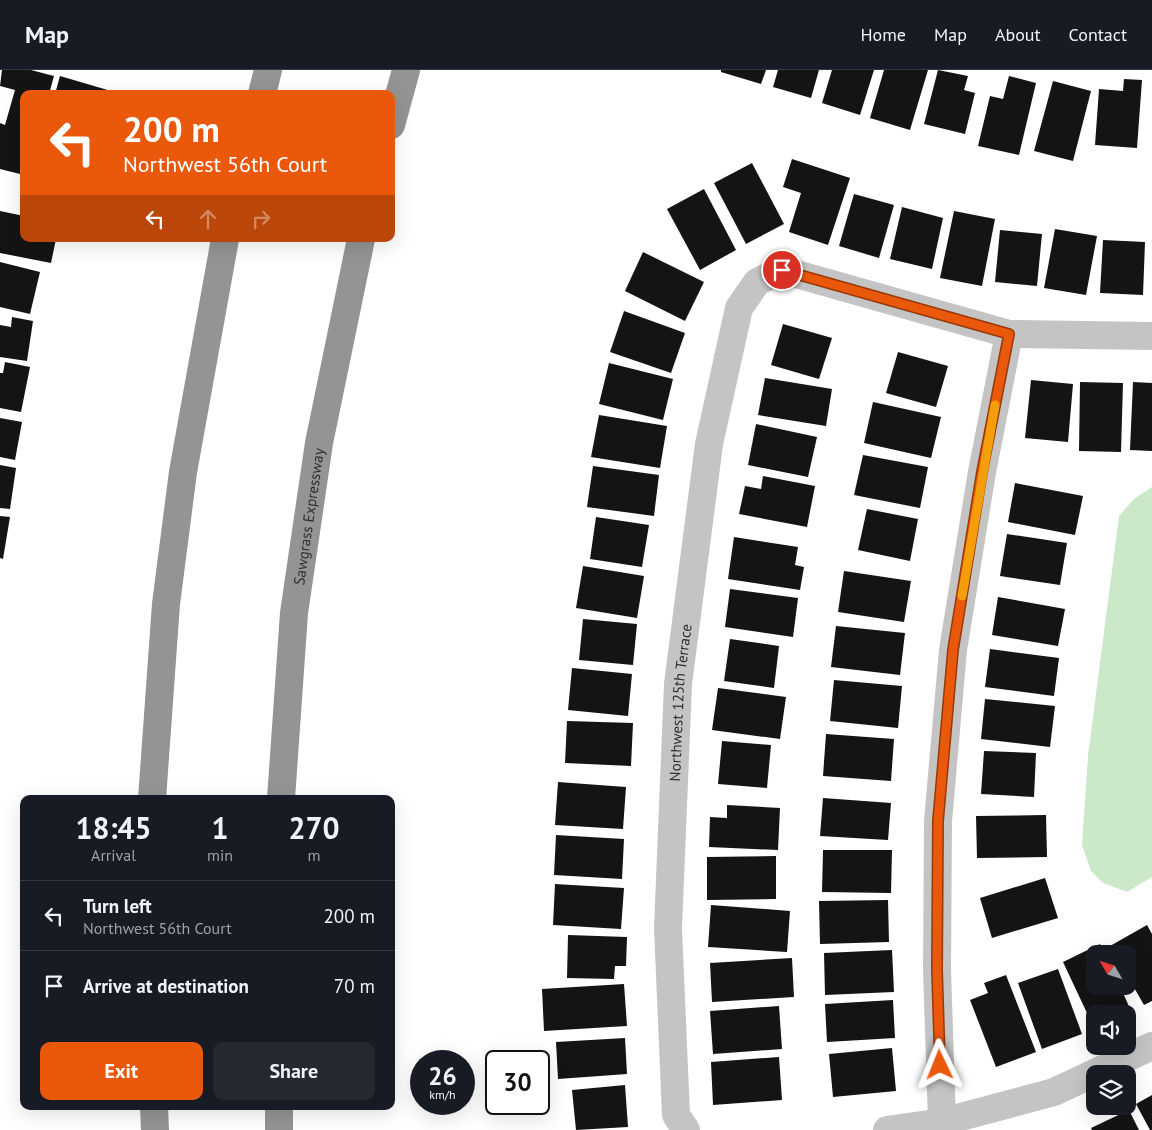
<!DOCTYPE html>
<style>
:root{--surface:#171b24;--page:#242831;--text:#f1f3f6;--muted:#9ea1a6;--line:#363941;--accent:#ea580c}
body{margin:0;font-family:"PT Sans",sans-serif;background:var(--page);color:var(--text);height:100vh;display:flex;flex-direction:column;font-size:19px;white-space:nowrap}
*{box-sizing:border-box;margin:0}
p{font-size:16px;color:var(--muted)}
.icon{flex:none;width:28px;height:28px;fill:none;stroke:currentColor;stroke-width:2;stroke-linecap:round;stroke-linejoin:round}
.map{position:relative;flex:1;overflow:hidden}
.details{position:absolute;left:20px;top:725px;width:375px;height:315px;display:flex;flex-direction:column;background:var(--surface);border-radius:10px;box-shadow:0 5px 20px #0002}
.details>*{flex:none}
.hud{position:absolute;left:20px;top:20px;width:375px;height:152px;border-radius:10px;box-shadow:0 5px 20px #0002;background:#ea580c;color:#fff;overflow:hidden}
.needle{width:32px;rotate:309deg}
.fabs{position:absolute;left:1086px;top:875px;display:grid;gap:10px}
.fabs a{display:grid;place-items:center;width:50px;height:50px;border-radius:10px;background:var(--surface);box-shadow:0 5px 20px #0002;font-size:25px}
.speed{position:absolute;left:410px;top:980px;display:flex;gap:10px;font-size:25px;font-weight:700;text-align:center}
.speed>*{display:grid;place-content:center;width:65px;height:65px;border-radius:50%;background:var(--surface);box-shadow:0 5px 20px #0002;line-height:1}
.speed small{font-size:12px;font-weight:400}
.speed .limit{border:2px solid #111;border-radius:8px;background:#fff;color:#111}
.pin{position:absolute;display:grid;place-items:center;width:42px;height:42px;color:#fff;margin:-21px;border:2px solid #fff;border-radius:50%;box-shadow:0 1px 5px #0007}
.me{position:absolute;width:55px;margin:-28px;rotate:358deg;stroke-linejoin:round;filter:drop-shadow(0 0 4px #0008)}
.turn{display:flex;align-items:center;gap:18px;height:105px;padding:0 20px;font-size:22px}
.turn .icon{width:65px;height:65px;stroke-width:2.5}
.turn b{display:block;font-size:35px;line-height:42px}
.lanes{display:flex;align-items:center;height:48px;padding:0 20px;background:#0003;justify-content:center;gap:25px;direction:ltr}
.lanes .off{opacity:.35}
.eta{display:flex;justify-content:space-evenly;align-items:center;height:85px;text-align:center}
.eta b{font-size:30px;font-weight:800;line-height:35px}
.primary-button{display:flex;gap:10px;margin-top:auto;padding:10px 20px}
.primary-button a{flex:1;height:58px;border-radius:10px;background:var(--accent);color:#fff;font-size:20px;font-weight:800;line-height:58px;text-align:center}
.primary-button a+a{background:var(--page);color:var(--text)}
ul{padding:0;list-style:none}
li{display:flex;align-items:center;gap:15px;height:70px;padding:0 20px;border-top:1px solid var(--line)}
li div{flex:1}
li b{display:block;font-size:19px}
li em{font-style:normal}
header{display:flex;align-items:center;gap:30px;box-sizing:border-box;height:70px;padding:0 25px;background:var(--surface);border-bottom:1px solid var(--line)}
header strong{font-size:24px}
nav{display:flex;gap:28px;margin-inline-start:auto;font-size:18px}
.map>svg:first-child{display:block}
.water{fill:#cbe8c9}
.building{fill:#141414}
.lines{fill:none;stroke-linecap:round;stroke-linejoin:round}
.minor{stroke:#c4c4c4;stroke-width:28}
.motorway{stroke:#949494;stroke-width:28}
.route-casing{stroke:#983908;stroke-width:12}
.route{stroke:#ea580c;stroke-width:9}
.slow{stroke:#f59e0b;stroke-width:9}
.labels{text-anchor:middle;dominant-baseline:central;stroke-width:5;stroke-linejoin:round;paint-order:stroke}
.street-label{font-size:15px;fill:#2d2d2d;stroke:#fff}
</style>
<header>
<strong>Map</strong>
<nav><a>Home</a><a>Map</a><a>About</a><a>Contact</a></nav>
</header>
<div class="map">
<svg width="1152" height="1060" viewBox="0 0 1152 1060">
<rect width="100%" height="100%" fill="#fff"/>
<polygon class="water" points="1152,417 1152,807 1127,822 1103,813 1091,801 1082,775 1088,686 1119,446 1134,429"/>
<g class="building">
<polygon points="2,0 31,0 54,6 49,24 24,24 24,105 0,99 0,53 5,55 15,20 0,16"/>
<polygon points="721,0 766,0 761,14 721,2"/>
<polygon points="778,0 819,0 811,28 773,17"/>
<polygon points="832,0 874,0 860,45 822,33"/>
<polygon points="884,0 928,0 910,60 870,48"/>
<polygon points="938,0 968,6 964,20 975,23 965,64 924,54"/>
<polygon points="60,6 111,21 110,24 55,24"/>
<polygon points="1009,6 1036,13 1019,85 978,76 990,26 1003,29"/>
<polygon points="1124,9 1142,10 1137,78 1095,75 1099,19 1123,21"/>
<polygon points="1053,11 1091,21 1073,91 1034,81"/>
<polygon points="792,89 850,108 828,175 789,162 801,123 783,117"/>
<polygon points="752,93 784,154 746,174 714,113"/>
<polygon points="704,119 736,180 700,200 667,139"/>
<polygon points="854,124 894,135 879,188 839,176"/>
<polygon points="902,137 943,148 932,199 890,189"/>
<polygon points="0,141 24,146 24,169 56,169 51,193 0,183"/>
<polygon points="954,141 995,149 982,216 940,208"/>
<polygon points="1055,159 1097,166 1086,225 1044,218"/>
<polygon points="1000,160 1042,164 1037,216 995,212"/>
<polygon points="1103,170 1145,172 1143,225 1100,223"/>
<polygon points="643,182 704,212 685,251 625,221"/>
<polygon points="0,192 40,202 30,244 0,237"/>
<polygon points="624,241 685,263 671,303 610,282"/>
<polygon points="12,247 33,251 27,291 0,287 0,255 11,257"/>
<polygon points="783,254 832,268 819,309 771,295"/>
<polygon points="898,282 948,296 936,337 886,323"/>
<polygon points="5,292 30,297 21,342 0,338 0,303 3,303"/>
<polygon points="609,293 673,309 663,350 599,334"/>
<polygon points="765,308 832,319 826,356 758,345"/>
<polygon points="1031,310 1073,314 1068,372 1025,368"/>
<polygon points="1080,312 1123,313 1121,382 1079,381"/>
<polygon points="1133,312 1152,313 1152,381 1130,380"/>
<polygon points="873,332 941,347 931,388 864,373"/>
<polygon points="599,345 667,356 660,398 591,387"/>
<polygon points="0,348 22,352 15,390 0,387"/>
<polygon points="756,354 817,367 808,407 748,395"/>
<polygon points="863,385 928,397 920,438 854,425"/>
<polygon points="0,395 16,398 10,439 0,438"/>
<polygon points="593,396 659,405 654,446 587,437"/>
<polygon points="763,406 815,416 807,457 739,444 745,416 761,419"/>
<polygon points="1015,413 1083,426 1075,465 1008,452"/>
<polygon points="867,439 918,449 910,491 858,480"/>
<polygon points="0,446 10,447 3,489 0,488"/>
<polygon points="596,447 649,455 642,497 590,489"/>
<polygon points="1007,464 1067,473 1060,515 1000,506"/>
<polygon points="734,467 798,477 795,495 804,497 800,520 728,509"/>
<polygon points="583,496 644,506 637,548 576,538"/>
<polygon points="844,501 911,511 904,552 838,542"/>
<polygon points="730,519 798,528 793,567 725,557"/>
<polygon points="998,527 1065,539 1058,576 992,565"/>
<polygon points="583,549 637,554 633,595 579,590"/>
<polygon points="836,556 905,563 900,605 831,597"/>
<polygon points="730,569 779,576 774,618 724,611"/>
<polygon points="990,579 1059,588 1054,626 985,617"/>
<polygon points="572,598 632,604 628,646 568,640"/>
<polygon points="834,610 902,616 898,658 830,651"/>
<polygon points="718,618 786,627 780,669 712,660"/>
<polygon points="985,629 1055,636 1050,677 981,669"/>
<polygon points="567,651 633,653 631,696 565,693"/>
<polygon points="826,664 894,669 891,711 823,706"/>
<polygon points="722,671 771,675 767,718 718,714"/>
<polygon points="984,681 1036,683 1034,727 981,724"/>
<polygon points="558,712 626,717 623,759 555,755"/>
<polygon points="823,728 891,733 888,770 820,766"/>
<polygon points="727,735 780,738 778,780 709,777 710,747 727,748"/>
<polygon points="1046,745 1047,787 977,788 976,746"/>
<polygon points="556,765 624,769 622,809 554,805"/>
<polygon points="823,780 892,780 891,823 822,822"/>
<polygon points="776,786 776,829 707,830 707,787"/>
<polygon points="1045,808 1058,848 992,868 980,828"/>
<polygon points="555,814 624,818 621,859 553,855"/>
<polygon points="888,830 889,872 820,874 819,831"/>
<polygon points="711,835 790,841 787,882 708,877"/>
<polygon points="1147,855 1152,864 1152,931 1144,935 1128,907 1128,884 1115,884 1110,876"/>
<polygon points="568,865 627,867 626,896 615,896 614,909 567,908"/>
<polygon points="1100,874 1105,884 1095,884 1095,916 1120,916 1131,941 1126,944 1095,944 1095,960 1063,892"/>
<polygon points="892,880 894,922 825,925 824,883"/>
<polygon points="792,888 794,927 712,932 710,893"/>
<polygon points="1058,899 1082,964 1042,979 1018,913"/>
<polygon points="1006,905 1036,982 996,997 970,930 988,923 984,913"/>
<polygon points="624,914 627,956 544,961 542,919"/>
<polygon points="893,930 895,968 827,972 825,934"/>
<polygon points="779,936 782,979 713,984 710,941"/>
<polygon points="625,968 627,1004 558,1009 556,972"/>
<polygon points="892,978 896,1021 833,1027 829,984"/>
<polygon points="779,987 782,1030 713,1035 711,992"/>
<polygon points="625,1015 628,1057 576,1060 572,1020"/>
<polygon points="1152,1025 1152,1060 1150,1060 1136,1034"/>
<polygon points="1129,1040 1139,1060 1092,1060 1091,1058"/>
</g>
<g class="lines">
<g class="minor">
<polyline points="942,1052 937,900 938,751 953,580 982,402 1009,264"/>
<path id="s1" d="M686 1060 676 1045 668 858 678 614 709 374 739 238 757 212 782 200 1009 264 1152 266"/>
<polyline points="887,1060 942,1052 1054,1022 1152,976"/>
</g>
<g class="motorway">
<polyline points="262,24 268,0"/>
<polyline points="391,55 406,0"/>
<polyline points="152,729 166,534 183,402 225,169"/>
<path id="s2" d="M281 729 294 543 319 373 361 169"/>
<polyline points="154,1036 155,1060"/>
<polyline points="279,1036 279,1060"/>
</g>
</g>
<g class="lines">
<g class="route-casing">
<polyline id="route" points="782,200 1009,264 982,402 953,580 938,751 937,900 940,995"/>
</g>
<use href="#route" class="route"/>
<polyline class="slow" points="962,526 995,335"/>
</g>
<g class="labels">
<g class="street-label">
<text stroke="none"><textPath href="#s2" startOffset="284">Sawgrass Expressway</textPath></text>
<text stroke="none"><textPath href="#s1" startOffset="431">Northwest 125th Terrace</textPath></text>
</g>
</g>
</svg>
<div class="fabs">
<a><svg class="needle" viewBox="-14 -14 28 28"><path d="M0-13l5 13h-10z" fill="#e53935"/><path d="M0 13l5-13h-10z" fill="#9ea1a6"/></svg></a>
<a><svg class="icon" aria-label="sound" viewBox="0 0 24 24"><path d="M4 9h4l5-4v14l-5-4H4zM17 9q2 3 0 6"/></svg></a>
<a><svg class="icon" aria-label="layers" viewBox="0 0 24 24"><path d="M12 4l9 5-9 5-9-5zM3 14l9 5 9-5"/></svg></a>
</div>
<div class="speed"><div>26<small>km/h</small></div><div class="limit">30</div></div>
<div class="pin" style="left:782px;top:200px;background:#d93025"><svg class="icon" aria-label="arrive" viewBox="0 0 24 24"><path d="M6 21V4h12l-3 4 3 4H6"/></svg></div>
<svg class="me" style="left:940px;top:995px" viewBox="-20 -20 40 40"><path d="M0-17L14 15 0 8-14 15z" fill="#ea580c" stroke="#fff" stroke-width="4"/></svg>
<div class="hud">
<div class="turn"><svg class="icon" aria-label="left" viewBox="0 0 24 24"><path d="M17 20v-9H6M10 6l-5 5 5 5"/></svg><div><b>200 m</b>Northwest 56th Court</div></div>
<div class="lanes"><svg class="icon" aria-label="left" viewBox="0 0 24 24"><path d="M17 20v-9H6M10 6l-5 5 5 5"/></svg><svg class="icon off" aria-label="ahead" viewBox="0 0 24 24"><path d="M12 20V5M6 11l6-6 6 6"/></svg><svg class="icon off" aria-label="right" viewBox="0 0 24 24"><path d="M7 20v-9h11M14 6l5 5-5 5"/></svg></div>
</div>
<section class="details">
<div class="eta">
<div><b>18:45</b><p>Arrival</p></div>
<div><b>1</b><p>min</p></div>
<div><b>270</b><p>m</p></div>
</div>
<ul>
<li><svg class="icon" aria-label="left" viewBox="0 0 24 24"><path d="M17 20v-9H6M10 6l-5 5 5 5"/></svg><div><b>Turn left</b><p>Northwest 56th Court</p></div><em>200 m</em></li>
<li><svg class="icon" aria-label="arrive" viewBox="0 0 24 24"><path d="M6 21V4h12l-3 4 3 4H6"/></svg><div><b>Arrive at destination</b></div><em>70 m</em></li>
</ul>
<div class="primary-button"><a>Exit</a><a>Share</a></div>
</section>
</div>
